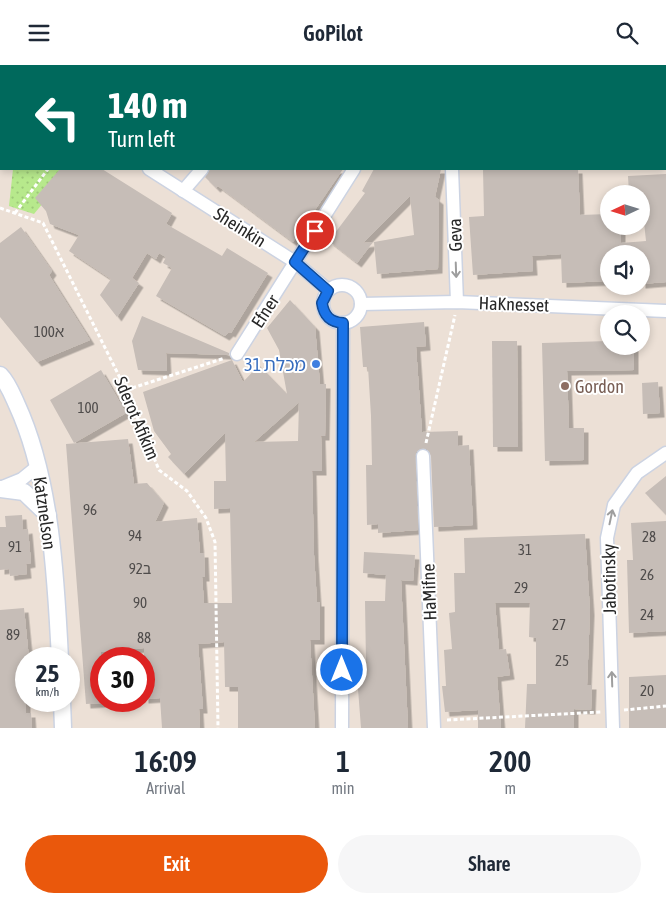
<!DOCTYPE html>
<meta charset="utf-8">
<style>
:root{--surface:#fff;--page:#f6f6f7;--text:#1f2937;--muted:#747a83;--accent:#ea580c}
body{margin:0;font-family:"Asap Condensed","Noto Sans Hebrew",sans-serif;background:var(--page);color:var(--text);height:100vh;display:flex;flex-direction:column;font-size:19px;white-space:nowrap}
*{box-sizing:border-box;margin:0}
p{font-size:16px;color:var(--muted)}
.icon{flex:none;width:28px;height:28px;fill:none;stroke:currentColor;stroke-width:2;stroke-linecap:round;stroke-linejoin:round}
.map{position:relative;height:663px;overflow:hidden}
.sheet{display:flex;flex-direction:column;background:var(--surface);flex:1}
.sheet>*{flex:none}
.hud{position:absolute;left:0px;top:0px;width:666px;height:105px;box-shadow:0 2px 8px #0003;background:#00695c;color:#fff;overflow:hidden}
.needle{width:32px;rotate:266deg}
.tools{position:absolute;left:600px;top:120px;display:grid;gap:10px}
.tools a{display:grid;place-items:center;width:50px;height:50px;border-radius:50%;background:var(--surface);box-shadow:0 2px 8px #0003;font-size:25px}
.speed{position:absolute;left:15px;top:582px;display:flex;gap:10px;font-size:25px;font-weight:700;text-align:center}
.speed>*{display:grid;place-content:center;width:65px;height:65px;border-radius:50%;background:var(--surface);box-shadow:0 2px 8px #0003;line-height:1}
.speed small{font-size:12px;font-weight:400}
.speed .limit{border:8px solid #d22;background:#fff;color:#111}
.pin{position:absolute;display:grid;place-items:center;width:42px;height:42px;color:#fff;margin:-21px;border:2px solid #fff;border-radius:50%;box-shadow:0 1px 5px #0007}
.me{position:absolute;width:55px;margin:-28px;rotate:0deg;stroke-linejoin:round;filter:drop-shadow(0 0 4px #0008)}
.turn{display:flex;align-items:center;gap:18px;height:105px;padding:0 25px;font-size:22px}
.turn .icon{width:65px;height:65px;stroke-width:2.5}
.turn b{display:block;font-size:35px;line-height:42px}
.eta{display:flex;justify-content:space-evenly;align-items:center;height:85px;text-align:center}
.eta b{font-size:30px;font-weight:600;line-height:35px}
.primary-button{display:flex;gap:10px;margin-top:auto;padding:10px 25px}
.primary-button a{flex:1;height:58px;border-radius:30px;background:var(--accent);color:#fff;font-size:20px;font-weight:600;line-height:58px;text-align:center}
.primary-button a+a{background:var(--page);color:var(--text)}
header{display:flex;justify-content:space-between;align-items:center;height:65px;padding:0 25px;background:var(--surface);font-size:22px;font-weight:600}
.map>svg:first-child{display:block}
.park{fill:url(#park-dots)}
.building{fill:#c6bdb7;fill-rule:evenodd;filter:url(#shadow)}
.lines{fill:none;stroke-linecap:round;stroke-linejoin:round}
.minor-casing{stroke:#ccd3e2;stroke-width:15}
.tertiary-casing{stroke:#ccd3e2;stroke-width:19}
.path{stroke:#fff;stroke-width:3;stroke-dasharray:4 2.5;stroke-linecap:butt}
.minor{stroke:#fff;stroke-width:12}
.tertiary{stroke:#fff;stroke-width:16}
.oneway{stroke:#9e9e9e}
.route-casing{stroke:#114b97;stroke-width:12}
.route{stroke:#1a73e8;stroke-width:9}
.shop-dot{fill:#3f7fe0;stroke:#fff;stroke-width:2}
.education-dot{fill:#8d6e63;stroke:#fff;stroke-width:2}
.labels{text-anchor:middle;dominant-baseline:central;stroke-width:4;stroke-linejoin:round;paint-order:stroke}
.number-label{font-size:15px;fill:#4f4c4b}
.street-label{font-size:18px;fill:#272727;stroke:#fff}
.shop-label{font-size:18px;fill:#366cbe;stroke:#fff;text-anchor:end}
.education-label{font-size:18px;fill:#785e54;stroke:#fff;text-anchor:start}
</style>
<header><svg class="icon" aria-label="menu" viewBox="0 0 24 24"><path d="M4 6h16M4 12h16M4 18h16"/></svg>GoPilot<svg class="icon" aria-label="search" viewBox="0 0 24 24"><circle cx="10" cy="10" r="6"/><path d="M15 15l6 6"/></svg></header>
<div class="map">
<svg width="666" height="663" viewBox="0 0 666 663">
<defs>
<pattern id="park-dots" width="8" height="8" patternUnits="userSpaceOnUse" patternTransform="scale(1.25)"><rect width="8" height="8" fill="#b7e98c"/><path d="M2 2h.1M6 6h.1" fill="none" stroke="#9dc879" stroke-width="1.8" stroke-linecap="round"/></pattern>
<filter id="shadow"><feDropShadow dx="4.5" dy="4.5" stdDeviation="0" flood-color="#0004"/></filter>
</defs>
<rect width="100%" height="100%" fill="#ece0d6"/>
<polygon class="park" points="13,104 71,104 34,149 9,141"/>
<g class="building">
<polygon points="60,104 102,104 172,148 166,159 222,191 227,183 268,208 231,268 229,267 225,271 156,231 172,203 163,198 166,192 159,188 156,194 147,188 132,213 139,218 117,252 100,230 111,214 69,186 79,170 50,159 46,146 35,133"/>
<polygon points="210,104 343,104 293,177 218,121 216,123 205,112"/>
<polygon points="374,104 441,104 435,132 439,135 438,204 377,209 374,177 414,170 410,131 363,178 373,177 357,198 329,176 365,128 362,126"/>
<polygon points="483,104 578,104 580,150 609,149 609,161 621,161 621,178 646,176 641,129 629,129 628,111 666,109 666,217 641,219 641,189 609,189 609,216 562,218 561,189 532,191 533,206 473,210 469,152 484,151"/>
<polygon points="21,162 52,206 49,210 90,275 37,297 0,252 0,178"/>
<path d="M290 235 315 262 320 319H326L325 371H321L322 406H312L314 490 317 537H320V575H310L315 663H238V622H225L224 577 198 579 203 644H199L200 663H162L160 633 144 634V583L101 587V638L86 639 66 379 128 374 134 419 147 418 164 438 155 457 197 453 200 488H204L205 512H202L204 538H232L230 443 214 444V416H226L225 368 184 409 168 392 171 389 154 366 143 327 232 295 243 317 259 300 287 329 279 285 267 263ZM299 337 298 376 254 377 297 339Z"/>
<polygon points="142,251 229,288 229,290 166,288 167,306 138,305 132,276"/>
<polygon points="424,257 426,281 416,282 422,367 458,366 458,381 469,380 473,460 434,462 431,391 427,384 422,383 416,387 415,391 418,465 378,468 378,459 367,460 366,400 372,400 371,351 368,302 363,302 360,262"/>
<polygon points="492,276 517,276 518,382 493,382"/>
<polygon points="609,276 609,281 634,281 634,305 567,306 569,363 584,363 584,395 545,396 542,278"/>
<polygon points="101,305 126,348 74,378 50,335"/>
<polygon points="658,317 660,348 643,349 642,318"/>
<polygon points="666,411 666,450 645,428"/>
<polygon points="22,450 23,465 28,464 31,498 26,499 27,509 10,511 9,504 0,505 0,462 6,462 5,451"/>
<polygon points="666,456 666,566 629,568 627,495 633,495 631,458"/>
<polygon points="585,469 590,546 587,620 592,620 591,645 574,644 574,663 525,663 527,619 536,619 536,573 529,572 530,538 495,538 499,585 506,584 510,610 497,612 501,663 478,663 478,645 445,647 442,621 446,621 444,585 452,584 449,548 455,547 454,508 465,508 464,473"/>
<polygon points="364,487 415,490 413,516 401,515 408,663 361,663 356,598 366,598 365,536 385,536 386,510 363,508"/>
<polygon points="24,543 29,594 26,594 26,648 31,648 32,663 0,663 0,545"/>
<polygon points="666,610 666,663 629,663 629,612"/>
</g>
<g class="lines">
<g class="minor-casing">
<g id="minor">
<polyline points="449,0 449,1"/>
<polyline points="285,1 286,0"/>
<polyline points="0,5 1,6"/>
<polyline points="149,104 295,197 328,225"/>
<polyline points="452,104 457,237"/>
<polyline points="183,126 202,104"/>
<circle cx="342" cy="239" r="19"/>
<polyline points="361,239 457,237 666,246"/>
<polyline points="237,289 354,104"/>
<polyline points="423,391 434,663"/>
<polyline points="0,423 22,414 38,401"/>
<polyline points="342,663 343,258"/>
<polyline points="613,663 607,473 614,440 637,408 666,388"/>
</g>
</g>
<g class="tertiary-casing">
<g id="tertiary">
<path d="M0 310C8 318 12 329 17 340 51 414 56 513 60 594"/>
<polyline points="0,424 24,427 48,450"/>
<polyline points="62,636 63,663"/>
</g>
</g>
<g class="path">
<polyline points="0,143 43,158 126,325 159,405 187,426 206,453 215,477 218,663"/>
<polyline points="15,148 48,104"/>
<polyline points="126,325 225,293"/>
<polyline points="426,378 455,250"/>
<polyline points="624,645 666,641"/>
<polyline points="447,655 601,647"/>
</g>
<use href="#minor" class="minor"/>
<use href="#tertiary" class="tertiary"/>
</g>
<defs><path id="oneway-shaft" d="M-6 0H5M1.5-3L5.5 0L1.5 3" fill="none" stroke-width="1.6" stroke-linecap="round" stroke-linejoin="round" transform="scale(1.25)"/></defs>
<g class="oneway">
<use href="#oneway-shaft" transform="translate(456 205) rotate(88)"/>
<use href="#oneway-shaft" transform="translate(611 452) rotate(-78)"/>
<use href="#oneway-shaft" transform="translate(612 614) rotate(-92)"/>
</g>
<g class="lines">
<g class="route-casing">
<path id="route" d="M315 166 295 197 328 226 322 238C324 251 330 257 343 258L342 605"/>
</g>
<use href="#route" class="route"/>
</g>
<circle class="shop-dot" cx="316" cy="299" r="5"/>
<circle class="education-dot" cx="565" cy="321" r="5"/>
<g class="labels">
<g class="number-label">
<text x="49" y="266">100א</text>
<text x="88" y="342">100</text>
<text x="90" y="444">96</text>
<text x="135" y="470">94</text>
<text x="649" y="471">28</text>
<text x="15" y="481">91</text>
<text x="525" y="484">31</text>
<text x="140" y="503">92ב</text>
<text x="647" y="509">26</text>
<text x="521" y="522">29</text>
<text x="140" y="537">90</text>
<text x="647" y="549">24</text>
<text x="559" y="559">27</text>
<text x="13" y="569">89</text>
<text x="144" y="572">88</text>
<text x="562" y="595">25</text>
<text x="647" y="625">20</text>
</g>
<g class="street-label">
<text transform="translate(240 162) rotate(32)">Sheinkin</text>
<text transform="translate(455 170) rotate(-92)">Geva</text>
<text transform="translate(514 239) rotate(2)">HaKnesset</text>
<text transform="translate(265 246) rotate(-57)">Efner</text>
<text transform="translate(137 353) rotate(67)">Sderot Afikim</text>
<text transform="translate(45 448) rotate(82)">Katznelson</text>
<text transform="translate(609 514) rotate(-91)">Jabotinsky</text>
<text transform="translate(429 527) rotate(-92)">HaMifne</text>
</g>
<g class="shop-label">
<text x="306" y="299">מכלת 31</text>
</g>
<g class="education-label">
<text x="575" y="321">Gordon</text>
</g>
</g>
</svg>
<div class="tools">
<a><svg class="needle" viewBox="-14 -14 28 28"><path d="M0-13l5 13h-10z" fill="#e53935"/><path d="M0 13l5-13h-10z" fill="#747a83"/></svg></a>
<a><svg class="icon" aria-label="sound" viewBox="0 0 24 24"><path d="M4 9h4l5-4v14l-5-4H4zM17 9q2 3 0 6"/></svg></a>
<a><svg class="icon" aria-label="search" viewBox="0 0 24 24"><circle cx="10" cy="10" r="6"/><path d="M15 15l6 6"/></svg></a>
</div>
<div class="speed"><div>25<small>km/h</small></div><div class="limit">30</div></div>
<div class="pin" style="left:315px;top:166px;background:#d93025"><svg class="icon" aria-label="arrive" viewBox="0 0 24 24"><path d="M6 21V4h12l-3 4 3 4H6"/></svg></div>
<svg class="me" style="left:342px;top:605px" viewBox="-20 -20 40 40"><circle r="17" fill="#1a73e8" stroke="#fff" stroke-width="3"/><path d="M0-11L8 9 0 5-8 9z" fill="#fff"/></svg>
<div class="hud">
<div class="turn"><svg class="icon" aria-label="left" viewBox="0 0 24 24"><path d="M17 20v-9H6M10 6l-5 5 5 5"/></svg><div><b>140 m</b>Turn left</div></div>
</div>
</div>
<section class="sheet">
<div class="eta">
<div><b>16:09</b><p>Arrival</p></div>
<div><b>1</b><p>min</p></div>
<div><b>200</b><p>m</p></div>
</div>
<div class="primary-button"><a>Exit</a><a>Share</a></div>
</section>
